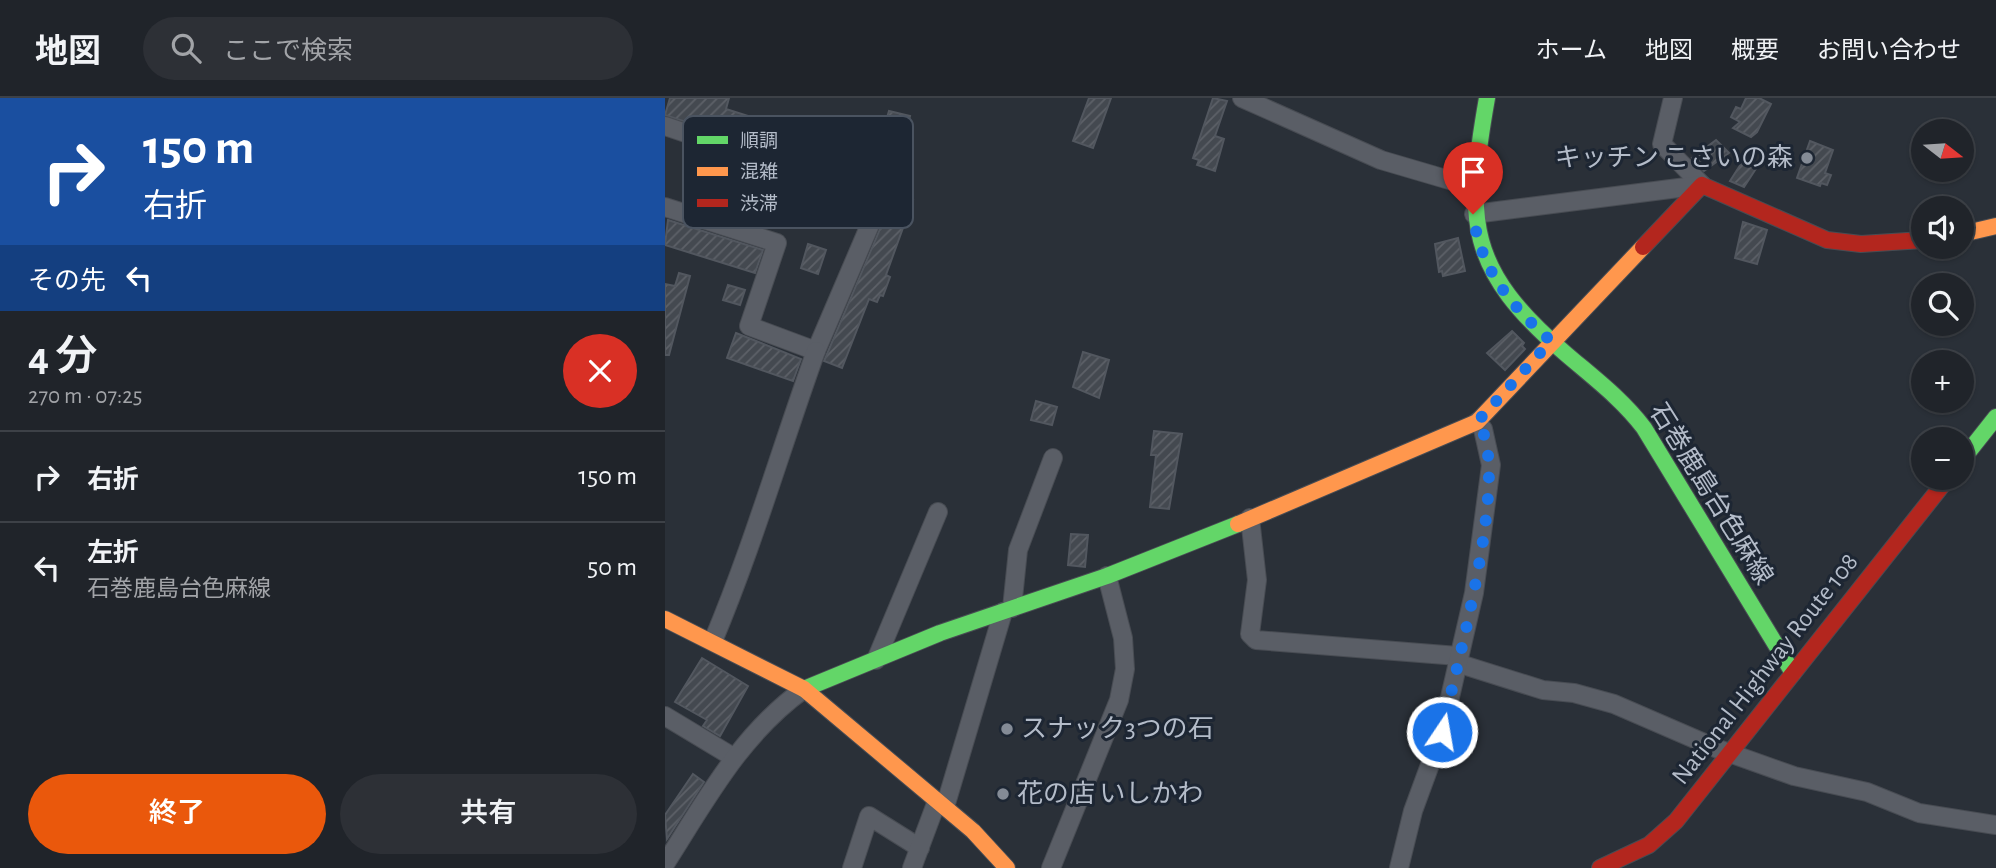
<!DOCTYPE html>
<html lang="ja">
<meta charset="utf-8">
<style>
:root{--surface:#20242a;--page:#2d3036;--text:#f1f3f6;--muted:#a2a4a8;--line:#3d4147;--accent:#ea580c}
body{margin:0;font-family:"Alegreya Sans","Noto Sans JP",sans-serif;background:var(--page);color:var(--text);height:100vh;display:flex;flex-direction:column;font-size:26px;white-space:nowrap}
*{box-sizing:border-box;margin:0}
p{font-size:23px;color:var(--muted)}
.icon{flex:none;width:38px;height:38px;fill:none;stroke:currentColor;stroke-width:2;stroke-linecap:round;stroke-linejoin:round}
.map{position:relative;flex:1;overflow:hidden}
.sheet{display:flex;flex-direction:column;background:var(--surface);width:665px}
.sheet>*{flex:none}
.guide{background:#1a4fa0;color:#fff;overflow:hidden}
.needle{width:46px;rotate:107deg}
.buttons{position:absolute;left:1246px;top:21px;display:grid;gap:14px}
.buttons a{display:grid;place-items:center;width:63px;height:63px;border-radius:50%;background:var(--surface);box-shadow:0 2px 5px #0004,0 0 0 2px var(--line);font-size:35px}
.pin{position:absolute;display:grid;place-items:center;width:60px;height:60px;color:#fff;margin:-72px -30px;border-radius:50% 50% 50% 0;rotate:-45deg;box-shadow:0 0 7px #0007}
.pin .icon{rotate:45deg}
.me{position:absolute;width:77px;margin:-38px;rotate:12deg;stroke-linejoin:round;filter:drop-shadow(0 0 5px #0008)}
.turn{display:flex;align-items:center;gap:24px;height:147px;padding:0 28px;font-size:32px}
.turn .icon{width:91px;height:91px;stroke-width:2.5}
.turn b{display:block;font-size:49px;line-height:60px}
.then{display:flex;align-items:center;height:66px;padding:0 28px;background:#0003;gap:14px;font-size:26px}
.round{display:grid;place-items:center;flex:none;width:74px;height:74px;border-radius:37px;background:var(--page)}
.overview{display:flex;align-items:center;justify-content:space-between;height:119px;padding:0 28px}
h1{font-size:42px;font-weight:600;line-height:52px}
.action{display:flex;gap:14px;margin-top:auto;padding:14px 28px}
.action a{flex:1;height:80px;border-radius:42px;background:var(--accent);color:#fff;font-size:28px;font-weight:600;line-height:80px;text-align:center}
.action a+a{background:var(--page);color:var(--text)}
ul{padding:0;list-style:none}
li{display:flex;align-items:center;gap:21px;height:91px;padding:0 28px;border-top:2px solid var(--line)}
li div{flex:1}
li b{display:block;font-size:26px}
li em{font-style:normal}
header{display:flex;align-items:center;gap:42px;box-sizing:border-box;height:98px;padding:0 35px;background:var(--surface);border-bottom:2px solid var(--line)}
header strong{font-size:33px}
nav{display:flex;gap:38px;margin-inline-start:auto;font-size:24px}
.search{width:490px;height:63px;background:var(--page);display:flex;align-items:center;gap:18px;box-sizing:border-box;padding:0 24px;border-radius:38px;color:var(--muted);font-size:26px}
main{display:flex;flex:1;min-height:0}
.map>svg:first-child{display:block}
.building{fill:url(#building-hatch);stroke:#52575f;stroke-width:2}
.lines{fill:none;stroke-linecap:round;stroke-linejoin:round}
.street-casing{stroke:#484c53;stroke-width:20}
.fast-casing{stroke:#484c53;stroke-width:18}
.slow-casing{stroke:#484c53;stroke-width:18}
.jam-casing{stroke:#484c53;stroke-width:18}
.street{stroke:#5a5e66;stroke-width:18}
.fast{stroke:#63d668;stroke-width:16}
.slow{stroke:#ff974d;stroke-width:16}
.jam{stroke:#b3261e;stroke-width:16}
.route{stroke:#1a73e8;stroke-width:12;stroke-dasharray:0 21.6}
.poi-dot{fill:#848b96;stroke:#1d2633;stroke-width:2.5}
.labels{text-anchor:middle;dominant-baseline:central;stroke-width:6;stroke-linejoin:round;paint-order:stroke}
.poi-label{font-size:26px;fill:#b4bcc9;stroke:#1d2633;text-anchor:start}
.street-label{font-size:26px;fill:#b4bcc9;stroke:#1d2633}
.key{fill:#1d2633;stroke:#4a5360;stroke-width:2}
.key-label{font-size:19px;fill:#b4bcc9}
</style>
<header>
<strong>地図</strong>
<div class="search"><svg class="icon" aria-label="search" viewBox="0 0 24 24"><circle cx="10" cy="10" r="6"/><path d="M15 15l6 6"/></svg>ここで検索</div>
<nav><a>ホーム</a><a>地図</a><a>概要</a><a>お問い合わせ</a></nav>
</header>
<main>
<section class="sheet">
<div class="guide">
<div class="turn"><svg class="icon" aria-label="right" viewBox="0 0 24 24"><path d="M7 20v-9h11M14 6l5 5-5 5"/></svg><div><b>150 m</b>右折</div></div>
<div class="then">その先<svg class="icon" aria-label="left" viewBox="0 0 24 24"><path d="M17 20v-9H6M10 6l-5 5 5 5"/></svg></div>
</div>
<div class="overview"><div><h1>4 分</h1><p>270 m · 07:25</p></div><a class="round" style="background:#d93025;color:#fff"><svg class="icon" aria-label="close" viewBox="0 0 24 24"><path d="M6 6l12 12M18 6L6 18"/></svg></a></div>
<ul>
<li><svg class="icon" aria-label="right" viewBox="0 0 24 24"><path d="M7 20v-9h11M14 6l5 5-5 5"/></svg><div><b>右折</b></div><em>150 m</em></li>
<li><svg class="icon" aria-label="left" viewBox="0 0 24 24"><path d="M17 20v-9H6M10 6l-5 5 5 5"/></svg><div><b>左折</b><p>石巻鹿島台色麻線</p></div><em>50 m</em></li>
</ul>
<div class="action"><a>終了</a><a>共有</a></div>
</section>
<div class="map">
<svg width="1331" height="770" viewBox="0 0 1331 770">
<defs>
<pattern id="building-hatch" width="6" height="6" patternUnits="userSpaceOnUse" patternTransform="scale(1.75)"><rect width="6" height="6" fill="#444950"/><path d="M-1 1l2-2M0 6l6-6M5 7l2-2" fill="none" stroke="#5d6168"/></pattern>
</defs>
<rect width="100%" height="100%" fill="#2a3038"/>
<g class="building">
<polygon points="5,0 64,0 61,11 147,38 148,50 192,62 194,54 210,59 224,13 245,18 237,48 225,45 212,88 0,17"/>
<polygon points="424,0 446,0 428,50 408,43"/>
<polygon points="548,0 562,3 550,38 559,41 550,73 532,67 534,62 528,60"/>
<polygon points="1081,0 1094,0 1106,6 1092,34 1086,39 1068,30 1075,24 1066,19 1071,9 1076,11"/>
<polygon points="1051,42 1064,55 1039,73 1027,60"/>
<polygon points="1145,43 1168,52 1160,75 1166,77 1162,87 1156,85 1155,88 1132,80"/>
<polygon points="1079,61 1092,69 1079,89 1065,83"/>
<polygon points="225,93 248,102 221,177 225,179 218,198 215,197 212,204 204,201 177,270 159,263 226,105"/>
<polygon points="3,122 98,152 90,175 0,147"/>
<polygon points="1078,124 1102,132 1092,166 1070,160"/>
<polygon points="793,140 800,173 778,178 777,173 774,174 770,146"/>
<polygon points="143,146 161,152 153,176 136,170"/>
<polygon points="14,175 25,178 4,257 0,257 0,186 10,188"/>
<polygon points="63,187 80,192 75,207 58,202"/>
<polygon points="847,233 859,245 857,248 860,251 840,272 822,255"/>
<polygon points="71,235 136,261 128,283 62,260"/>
<polygon points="418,254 444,262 434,300 408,289"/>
<polygon points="371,303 392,309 387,327 366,322"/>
<polygon points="489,333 517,336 504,411 485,409 491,357 486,357"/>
<polygon points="406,436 423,437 420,469 403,467"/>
<polygon points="37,560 83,588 55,638 38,628 42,622 10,604"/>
<polygon points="28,676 39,684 2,741 0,717"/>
</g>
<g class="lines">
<g class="street-casing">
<g id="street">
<polyline points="577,0 716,62 808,89"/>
<polyline points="1008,0 997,46 1037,87"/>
<polyline points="0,28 216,101 151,253 84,228 112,145 0,109"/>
<polyline points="809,116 1037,87"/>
<polyline points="585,420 592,482 585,536 591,542 793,558"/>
<polyline points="347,510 353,452 388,360"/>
<path d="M48 543C88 448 116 350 151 253"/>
<polyline points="211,562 273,414"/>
<polyline points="792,565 878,592 909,595 949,606 1053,651 1129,678 1202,694 1254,715 1331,727"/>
<polyline points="0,618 68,659"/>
<polyline points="280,709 338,514"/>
<path d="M0 766C41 702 76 636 139 591"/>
<polyline points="187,770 204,718 255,750"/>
<polyline points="247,770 272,703"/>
<polyline points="386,770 454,602 460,571 458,540 442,478"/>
<polyline points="734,770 748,713 777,634 809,495 826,367 818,331 812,324"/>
</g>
</g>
<g class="fast-casing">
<g id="fast">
<path d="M822 0C800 124 802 171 901 256 929 280 957 301 979 330L1128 575"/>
<polyline points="1297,362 1331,319"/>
<polyline points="139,591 275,535 442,478 573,426"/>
</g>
</g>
<g class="slow-casing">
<g id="slow">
<polyline points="1297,136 1331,128"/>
<polyline points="573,426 812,324 978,149"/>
<polyline points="0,521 139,591 308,733 342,770"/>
</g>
</g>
<g class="jam-casing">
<g id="jam">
<polyline points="978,149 1037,87 1162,142 1196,146 1258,142"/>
<polyline points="935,770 984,747 1011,723 1283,380"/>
</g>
</g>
<use href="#street" class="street"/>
<use href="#fast" class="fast"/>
<use href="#slow" class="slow"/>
<use href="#jam" class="jam"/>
</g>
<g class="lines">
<path class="route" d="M777 634C789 576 849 366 812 324L886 243C846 208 815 171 808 116"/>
</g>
<g class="poi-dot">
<circle cx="1142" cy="60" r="7"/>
<circle cx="342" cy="631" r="7"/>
<circle cx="338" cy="696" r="7"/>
</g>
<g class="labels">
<g class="poi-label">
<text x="1128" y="60" text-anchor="end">キッチン こさいの森</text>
<text x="356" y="631">スナック3つの石</text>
<text x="352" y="696">花の店 いしかわ</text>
</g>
<g class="street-label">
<text transform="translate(1046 396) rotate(58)">石巻鹿島台色麻線</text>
<text transform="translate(1100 571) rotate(-52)">National Highway Route 108</text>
</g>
</g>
<rect x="18" y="18" width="230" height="112" rx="10" class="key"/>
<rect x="32" y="38" width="31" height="8" fill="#63d668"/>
<rect x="32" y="69" width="31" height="9" fill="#ff974d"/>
<rect x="32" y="101" width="31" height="8" fill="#b3261e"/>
<g class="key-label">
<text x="75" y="49">順調</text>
<text x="75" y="80">混雑</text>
<text x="75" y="112">渋滞</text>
</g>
</svg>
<div class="buttons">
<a><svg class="needle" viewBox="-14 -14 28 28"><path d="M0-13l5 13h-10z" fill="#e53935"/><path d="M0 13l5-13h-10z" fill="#a2a4a8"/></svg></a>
<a><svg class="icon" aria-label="sound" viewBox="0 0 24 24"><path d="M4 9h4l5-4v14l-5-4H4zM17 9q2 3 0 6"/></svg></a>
<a><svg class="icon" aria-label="search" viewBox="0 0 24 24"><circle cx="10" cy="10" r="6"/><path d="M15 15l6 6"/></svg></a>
<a>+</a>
<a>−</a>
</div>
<div class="pin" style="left:808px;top:116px;background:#d93025"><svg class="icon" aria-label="arrive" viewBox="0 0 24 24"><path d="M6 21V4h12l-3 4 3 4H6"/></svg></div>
<svg class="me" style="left:777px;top:634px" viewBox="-20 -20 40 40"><circle r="17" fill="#1a73e8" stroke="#fff" stroke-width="3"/><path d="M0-11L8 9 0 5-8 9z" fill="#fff"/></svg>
</div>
</main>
